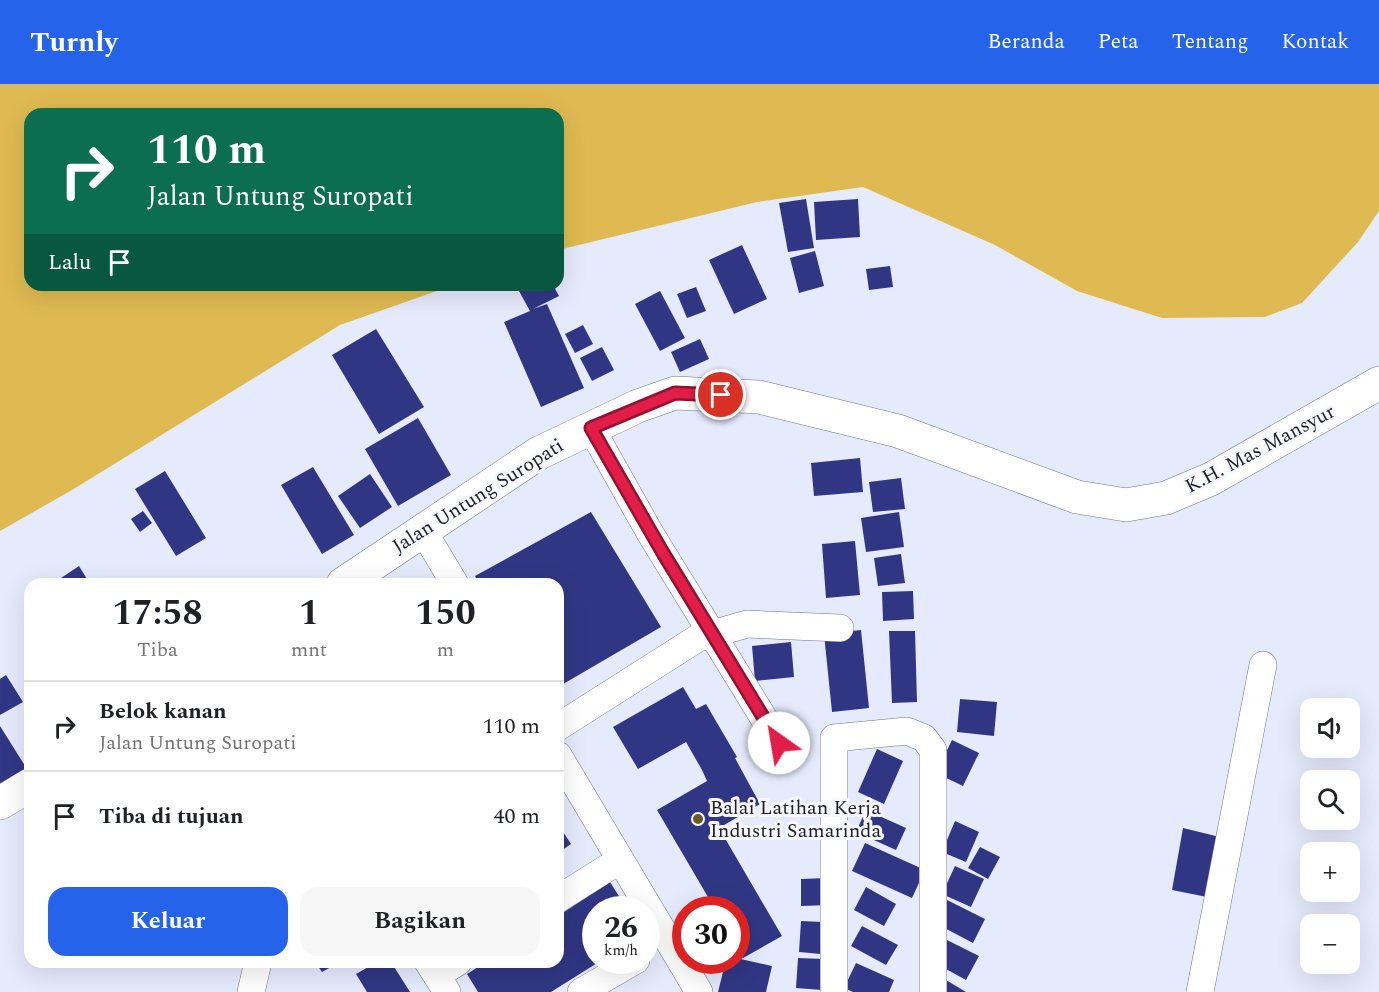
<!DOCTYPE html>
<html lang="id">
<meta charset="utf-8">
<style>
:root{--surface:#fff;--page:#f6f6f6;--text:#202124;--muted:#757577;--line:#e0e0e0;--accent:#2563eb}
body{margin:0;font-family:Spectral,serif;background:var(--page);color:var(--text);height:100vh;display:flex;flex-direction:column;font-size:22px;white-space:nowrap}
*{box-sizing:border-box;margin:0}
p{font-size:20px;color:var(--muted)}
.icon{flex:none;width:33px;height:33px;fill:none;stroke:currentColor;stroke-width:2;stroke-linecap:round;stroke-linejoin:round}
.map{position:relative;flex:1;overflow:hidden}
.side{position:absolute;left:24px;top:494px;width:540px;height:390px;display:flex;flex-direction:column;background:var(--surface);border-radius:18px;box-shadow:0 6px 24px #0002}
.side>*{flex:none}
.hud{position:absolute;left:24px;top:24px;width:540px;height:183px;border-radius:18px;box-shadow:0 6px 24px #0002;background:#0b6e4f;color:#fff;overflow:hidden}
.buttons{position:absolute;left:1300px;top:614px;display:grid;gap:12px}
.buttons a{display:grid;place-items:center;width:60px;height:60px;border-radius:12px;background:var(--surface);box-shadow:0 6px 24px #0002;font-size:30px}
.speed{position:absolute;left:582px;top:812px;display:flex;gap:12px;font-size:30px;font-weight:700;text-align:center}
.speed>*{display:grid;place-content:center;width:78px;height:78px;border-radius:50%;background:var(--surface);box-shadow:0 6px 24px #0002;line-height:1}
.speed small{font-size:15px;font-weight:400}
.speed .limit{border:9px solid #d22;background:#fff;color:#111}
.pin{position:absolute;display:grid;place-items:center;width:51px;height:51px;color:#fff;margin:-26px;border:3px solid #fff;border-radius:50%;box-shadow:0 2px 6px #0007}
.me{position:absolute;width:66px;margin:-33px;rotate:328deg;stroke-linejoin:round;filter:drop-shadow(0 0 4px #0008)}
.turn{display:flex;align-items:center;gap:21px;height:126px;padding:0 24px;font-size:27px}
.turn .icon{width:78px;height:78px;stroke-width:2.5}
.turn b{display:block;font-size:42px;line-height:51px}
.then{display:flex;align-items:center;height:57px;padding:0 24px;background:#0003;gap:12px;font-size:22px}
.eta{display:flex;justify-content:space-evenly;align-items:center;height:102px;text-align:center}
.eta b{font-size:36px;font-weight:700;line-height:42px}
.action{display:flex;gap:12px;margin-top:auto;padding:12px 24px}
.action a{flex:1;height:69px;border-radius:18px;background:var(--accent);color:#fff;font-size:24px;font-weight:700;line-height:69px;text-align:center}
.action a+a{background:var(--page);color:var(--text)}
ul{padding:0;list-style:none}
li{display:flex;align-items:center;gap:18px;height:90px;padding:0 24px;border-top:2px solid var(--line)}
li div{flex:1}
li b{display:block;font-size:22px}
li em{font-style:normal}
header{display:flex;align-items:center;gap:36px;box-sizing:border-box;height:84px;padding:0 30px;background:var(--accent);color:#fff}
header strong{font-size:28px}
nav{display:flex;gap:33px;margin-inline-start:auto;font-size:21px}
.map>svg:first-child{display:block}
.water{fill:#dfba52}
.building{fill:#313684}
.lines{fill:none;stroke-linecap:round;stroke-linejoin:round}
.minor-casing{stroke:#71768b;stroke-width:28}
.secondary-casing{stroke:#71768b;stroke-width:34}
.minor{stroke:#fff;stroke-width:27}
.secondary{stroke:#fff;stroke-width:33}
.route-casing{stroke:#92132f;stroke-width:15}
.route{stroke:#e11d48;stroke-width:10}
.poi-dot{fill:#6b5927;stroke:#f7f8fd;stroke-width:2}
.labels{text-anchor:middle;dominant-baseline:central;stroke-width:6;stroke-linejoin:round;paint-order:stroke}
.street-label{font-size:20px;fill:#1e1f28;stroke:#f7f8fd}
.poi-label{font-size:20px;fill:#1e1f28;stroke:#f7f8fd;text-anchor:start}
</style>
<header>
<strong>Turnly</strong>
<nav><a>Beranda</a><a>Peta</a><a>Tentang</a><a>Kontak</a></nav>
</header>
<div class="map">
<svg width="1379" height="908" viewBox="0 0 1379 908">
<rect width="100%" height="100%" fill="#e6eafd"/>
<polygon class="water" points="0,0 1379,0 1379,127 1358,158 1302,219 1265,233 1162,234 1077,207 995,161 863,103 757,118 558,166 558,30 30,30 30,201 454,201 340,241 72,406 0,447"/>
<g class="building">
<polygon points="806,115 814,164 788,168 779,119"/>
<polygon points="858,115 860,153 816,156 814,118"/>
<polygon points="742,161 767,215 734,230 709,176"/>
<polygon points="815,167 824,202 799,209 790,174"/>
<polygon points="890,182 893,203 869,206 866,185"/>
<polygon points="532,201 553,201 559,212 533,225 547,220 584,304 541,323 504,238 530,227 519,207"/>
<polygon points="696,203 706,227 687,234 677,210"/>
<polygon points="660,207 685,254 660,267 635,220"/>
<polygon points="583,241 593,260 575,269 565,250"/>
<polygon points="376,245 424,323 379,350 332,271"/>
<polygon points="700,255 709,275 680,288 671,268"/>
<polygon points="602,263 614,286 592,297 580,274"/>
<polygon points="418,334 451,391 398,422 365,365"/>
<polygon points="860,374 863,408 814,412 811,379"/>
<polygon points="313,383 354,451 322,470 281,401"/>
<polygon points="165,387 206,454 176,472 135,405"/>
<polygon points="370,390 392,423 360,444 338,412"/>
<polygon points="901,394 905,425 873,428 869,398"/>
<polygon points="143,427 152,439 140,448 131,435"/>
<polygon points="591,428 661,543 558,603 558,500 479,500 475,492"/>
<polygon points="899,428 904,463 866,468 861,434"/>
<polygon points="855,457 860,511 826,514 822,460"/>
<polygon points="901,470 905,499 878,502 874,474"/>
<polygon points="79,482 90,500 52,500"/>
<polygon points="913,507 914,535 883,537 882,508"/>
<polygon points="861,546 869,624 832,628 824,550"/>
<polygon points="889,547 915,547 917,618 892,619"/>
<polygon points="791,558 794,593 755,597 752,562"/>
<polygon points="6,591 23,618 0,631 0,595"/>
<polygon points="683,603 696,625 706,620 737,673 735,674 760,720 719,744 782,852 743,874 736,862 736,825 715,825 657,726 707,697 702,686 686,658 638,685 613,643"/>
<polygon points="960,615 997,618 994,652 957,648"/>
<polygon points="0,642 27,685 0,703"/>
<polygon points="952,656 979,669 963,702 936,689"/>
<polygon points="877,665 903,677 884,720 858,708"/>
<polygon points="866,726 906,744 896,766 856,748"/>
<polygon points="955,737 979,748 966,778 942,768"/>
<polygon points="558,740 571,760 558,769"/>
<polygon points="1183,744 1224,754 1212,814 1172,806"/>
<polygon points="865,759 925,786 912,814 852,787"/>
<polygon points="980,763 1000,773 988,795 968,784"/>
<polygon points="955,782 984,795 971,823 942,810"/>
<polygon points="828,794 829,821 801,822 801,795"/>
<polygon points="610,798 627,825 596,825 596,876 602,876 551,908 478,908 467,890 486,878 558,878 558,832"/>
<polygon points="866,803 896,820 884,842 854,826"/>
<polygon points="947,816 985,835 973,859 935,839"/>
<polygon points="801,837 823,838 821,870 799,868"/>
<polygon points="862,842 898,861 886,881 851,862"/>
<polygon points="947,856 979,872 966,896 935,879"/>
<polygon points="736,874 772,882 766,908 718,908 726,876"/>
<polygon points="798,874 824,875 822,906 796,904"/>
<polygon points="315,878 340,878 322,888"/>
<polygon points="377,878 391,878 410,908 367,908 356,890"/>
<polygon points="856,879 894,896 889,908 853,908 844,904"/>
<polygon points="946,896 966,908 939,908"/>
</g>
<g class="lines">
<g class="minor-casing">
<g id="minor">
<polyline points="591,344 650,449 779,659"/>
<polyline points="422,445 455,500"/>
<polyline points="558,643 698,554 747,540 840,544"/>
<polyline points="558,671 699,908"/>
<polyline points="558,815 620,776"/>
<polyline points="428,878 447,908"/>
<polyline points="437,891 458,878"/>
<polyline points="251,908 258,878"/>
<polyline points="581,908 636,876"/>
<polyline points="834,908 834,654 907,647 924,654 933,666 933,908"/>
<polyline points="1200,908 1263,581"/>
</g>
</g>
<g class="secondary-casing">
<g id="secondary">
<polyline points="343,500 539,369 638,322 675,309 759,313 898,347 1077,413 1126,421 1166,414 1211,395 1379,299"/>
<polyline points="0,719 30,701"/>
</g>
</g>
<use href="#minor" class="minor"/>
<use href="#secondary" class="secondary"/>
</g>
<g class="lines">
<g class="route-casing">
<polyline id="route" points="721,311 675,309 591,344 663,469 779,659"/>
</g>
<use href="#route" class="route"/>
</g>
<circle class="poi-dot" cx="698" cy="735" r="6"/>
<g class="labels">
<g class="street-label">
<text transform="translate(1260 365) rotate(-28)">K.H. Mas Mansyur</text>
<text transform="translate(478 412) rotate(-32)">Jalan Untung Suropati</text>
</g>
<g class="poi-label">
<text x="710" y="724">Balai Latihan Kerja<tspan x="710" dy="23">Industri Samarinda</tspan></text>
</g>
</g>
</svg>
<div class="buttons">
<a><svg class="icon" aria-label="sound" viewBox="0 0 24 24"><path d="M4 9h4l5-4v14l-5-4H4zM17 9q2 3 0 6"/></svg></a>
<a><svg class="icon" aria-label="search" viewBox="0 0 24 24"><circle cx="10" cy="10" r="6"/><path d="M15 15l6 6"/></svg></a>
<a>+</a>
<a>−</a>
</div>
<div class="speed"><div>26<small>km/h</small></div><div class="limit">30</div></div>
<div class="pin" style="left:721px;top:311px;background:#d93025"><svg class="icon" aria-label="arrive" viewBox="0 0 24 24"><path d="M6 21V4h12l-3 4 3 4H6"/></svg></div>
<svg class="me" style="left:779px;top:659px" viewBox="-20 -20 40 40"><circle r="19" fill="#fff"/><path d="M0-13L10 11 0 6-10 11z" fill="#e11d48"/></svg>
<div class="hud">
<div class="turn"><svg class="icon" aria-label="right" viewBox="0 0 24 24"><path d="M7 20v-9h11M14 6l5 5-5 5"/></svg><div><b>110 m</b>Jalan Untung Suropati</div></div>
<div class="then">Lalu<svg class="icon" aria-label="arrive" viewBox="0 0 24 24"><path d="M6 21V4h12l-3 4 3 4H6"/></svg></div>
</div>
<section class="side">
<div class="eta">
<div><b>17:58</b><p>Tiba</p></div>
<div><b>1</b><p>mnt</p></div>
<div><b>150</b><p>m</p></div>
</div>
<ul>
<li><svg class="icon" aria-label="right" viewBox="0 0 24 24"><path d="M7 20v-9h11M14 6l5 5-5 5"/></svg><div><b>Belok kanan</b><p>Jalan Untung Suropati</p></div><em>110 m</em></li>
<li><svg class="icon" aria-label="arrive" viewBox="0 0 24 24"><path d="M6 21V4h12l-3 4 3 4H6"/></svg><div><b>Tiba di tujuan</b></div><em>40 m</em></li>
</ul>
<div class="action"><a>Keluar</a><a>Bagikan</a></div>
</section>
</div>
